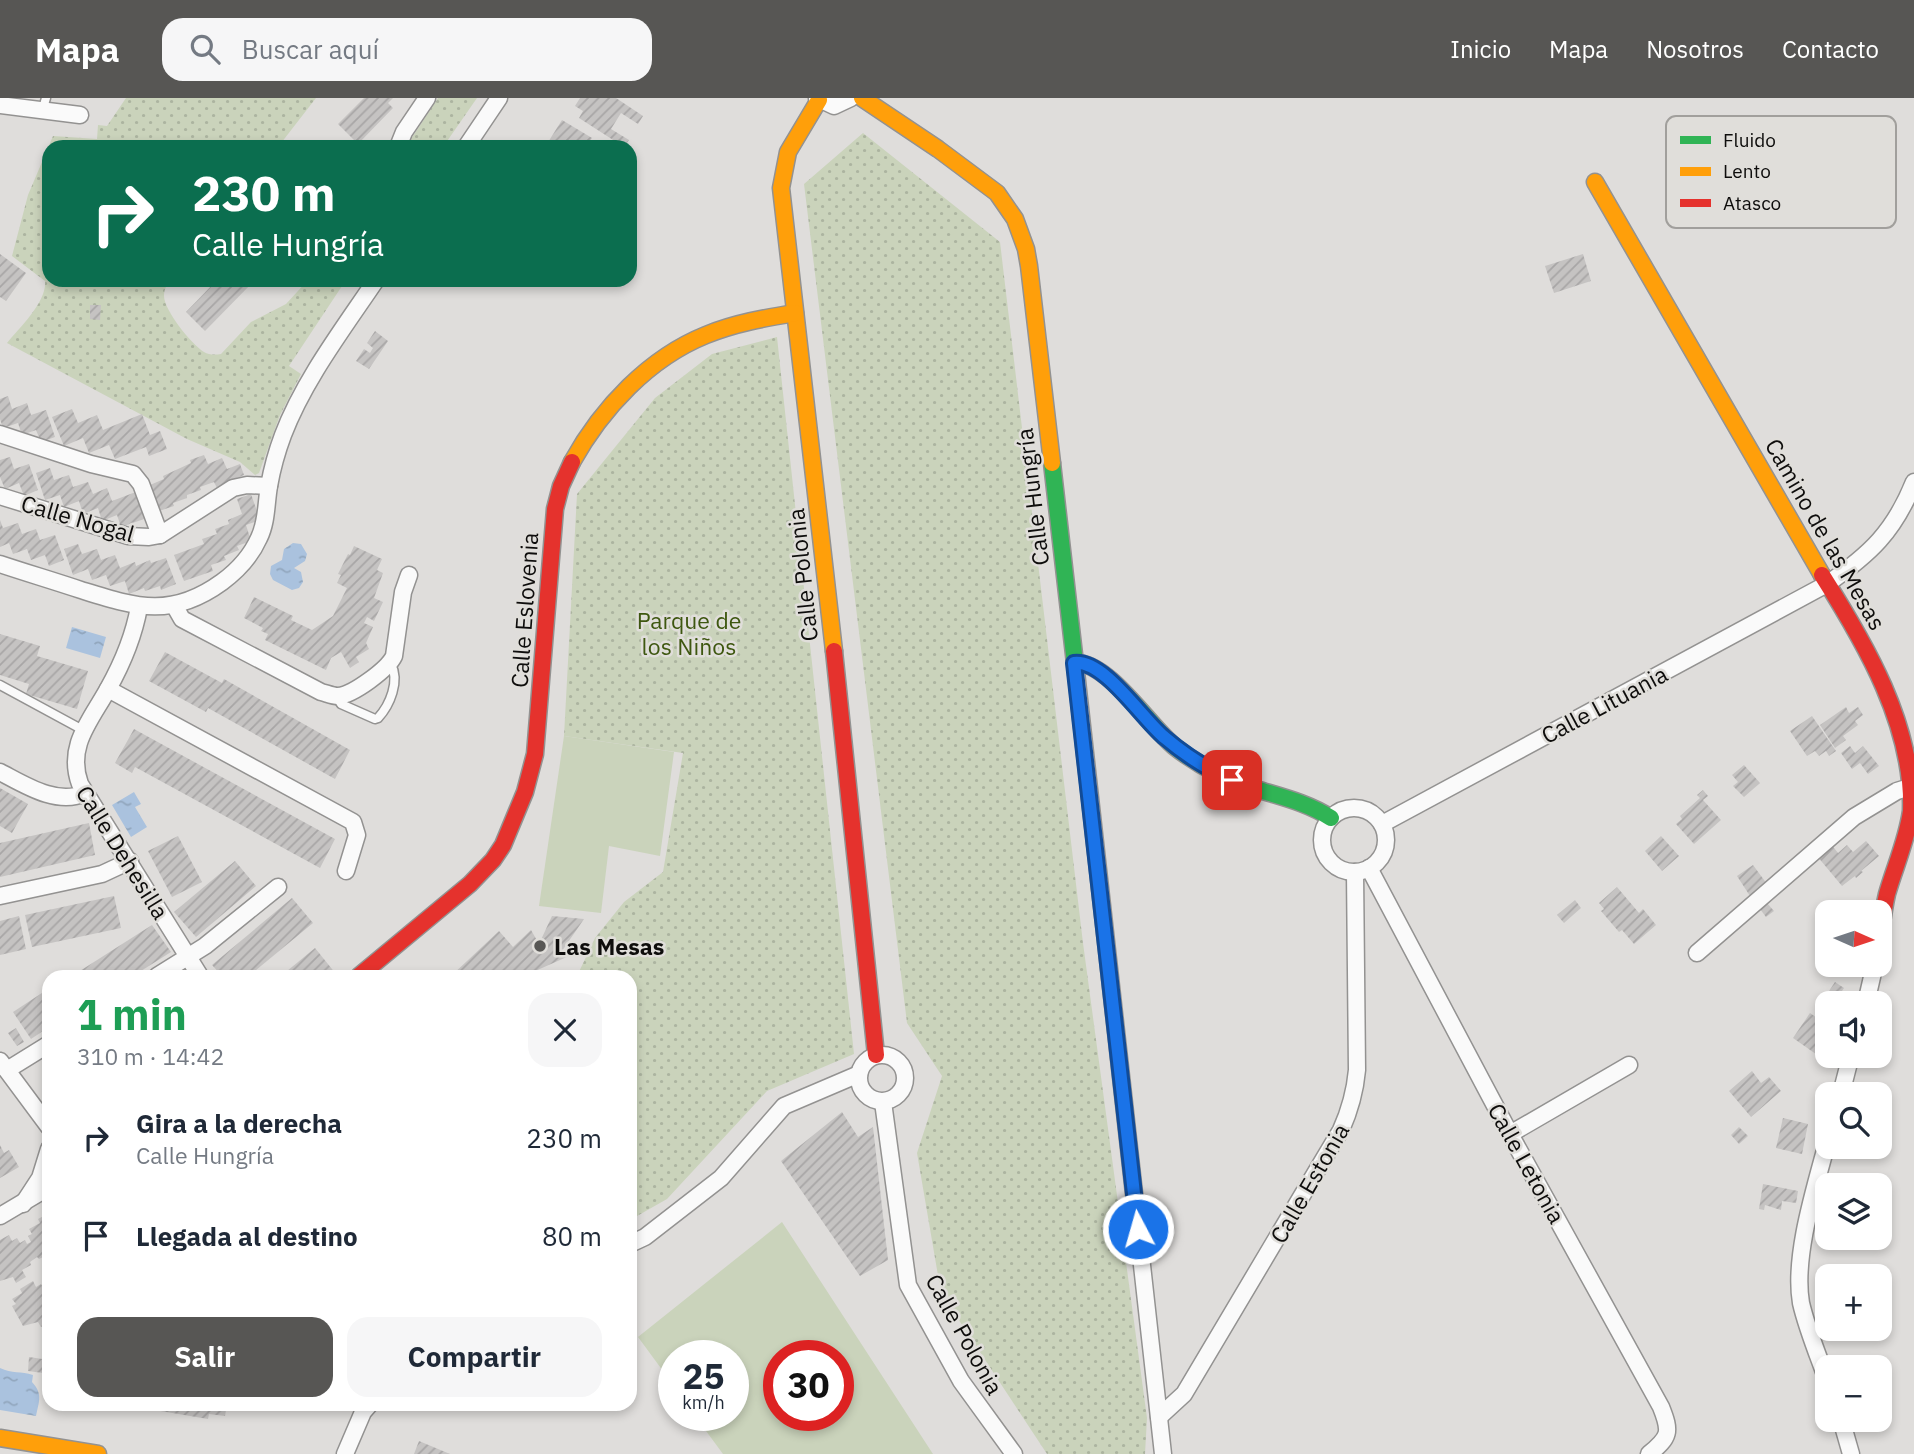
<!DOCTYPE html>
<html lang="es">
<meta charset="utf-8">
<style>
:root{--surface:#fff;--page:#f6f6f7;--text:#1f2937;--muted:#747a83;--accent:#575654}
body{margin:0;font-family:"IBM Plex Sans",sans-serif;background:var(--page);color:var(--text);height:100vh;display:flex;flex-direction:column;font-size:26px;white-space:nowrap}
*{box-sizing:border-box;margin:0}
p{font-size:23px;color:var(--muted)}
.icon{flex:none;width:38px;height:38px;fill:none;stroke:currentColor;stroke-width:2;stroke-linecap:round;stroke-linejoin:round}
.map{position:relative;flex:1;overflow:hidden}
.details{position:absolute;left:42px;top:872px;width:595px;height:441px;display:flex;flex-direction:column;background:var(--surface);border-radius:21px;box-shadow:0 4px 10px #0003}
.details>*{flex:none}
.top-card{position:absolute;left:42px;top:42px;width:595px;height:147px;border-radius:21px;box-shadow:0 4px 10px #0003;background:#0b6e4f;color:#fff;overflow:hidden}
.needle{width:46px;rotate:93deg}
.tools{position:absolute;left:1815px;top:802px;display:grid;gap:14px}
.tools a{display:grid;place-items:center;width:77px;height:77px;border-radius:14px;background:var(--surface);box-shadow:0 4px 10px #0003;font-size:35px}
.speed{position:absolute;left:658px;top:1242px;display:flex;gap:14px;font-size:35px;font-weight:700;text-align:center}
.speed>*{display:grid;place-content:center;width:91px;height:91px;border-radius:50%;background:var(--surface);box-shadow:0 4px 10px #0003;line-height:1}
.speed small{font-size:18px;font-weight:400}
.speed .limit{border:10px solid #d22;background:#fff;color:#111}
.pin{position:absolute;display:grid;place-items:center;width:60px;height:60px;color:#fff;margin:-30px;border-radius:14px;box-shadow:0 4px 10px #0006}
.me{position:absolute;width:77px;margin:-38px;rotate:354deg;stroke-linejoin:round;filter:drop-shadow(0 0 5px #0008)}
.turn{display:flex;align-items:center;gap:24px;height:147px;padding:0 35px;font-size:32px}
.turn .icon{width:91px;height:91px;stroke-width:2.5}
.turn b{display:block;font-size:49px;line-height:60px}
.round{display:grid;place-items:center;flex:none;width:74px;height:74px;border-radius:21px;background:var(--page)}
.headline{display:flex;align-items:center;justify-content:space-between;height:119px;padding:0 35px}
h1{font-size:42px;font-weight:800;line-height:52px;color:#1e9e55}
.primary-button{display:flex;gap:14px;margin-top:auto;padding:14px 35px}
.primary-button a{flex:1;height:80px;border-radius:21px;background:var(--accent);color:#fff;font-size:28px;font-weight:800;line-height:80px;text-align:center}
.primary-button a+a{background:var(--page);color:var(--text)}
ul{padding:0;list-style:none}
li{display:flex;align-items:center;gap:21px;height:98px;padding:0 35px}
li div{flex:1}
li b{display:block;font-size:26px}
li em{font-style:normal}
header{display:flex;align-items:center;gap:42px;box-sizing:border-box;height:98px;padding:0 35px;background:var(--accent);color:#fff}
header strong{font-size:33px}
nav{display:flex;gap:38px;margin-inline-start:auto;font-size:24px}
.search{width:490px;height:63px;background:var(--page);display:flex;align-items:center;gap:18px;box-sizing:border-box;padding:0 24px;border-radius:21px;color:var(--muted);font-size:26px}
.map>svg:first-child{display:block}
.grass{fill:url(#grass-dots)}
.pitch{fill:#cad3bb;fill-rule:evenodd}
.water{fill:url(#water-ripples)}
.building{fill:url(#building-hatch)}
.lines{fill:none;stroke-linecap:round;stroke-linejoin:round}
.lane-casing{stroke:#939291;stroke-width:11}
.street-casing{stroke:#939291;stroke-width:19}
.fast-casing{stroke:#939291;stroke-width:19}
.slow-casing{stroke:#939291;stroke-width:19}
.jam-casing{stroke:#939291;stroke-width:19}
.lane{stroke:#fafafa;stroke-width:8}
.street{stroke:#fafafa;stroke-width:16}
.fast{stroke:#30b455;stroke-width:16}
.slow{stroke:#ff9f0a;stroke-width:16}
.jam{stroke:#e5322d;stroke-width:16}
.route-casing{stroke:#114b97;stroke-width:18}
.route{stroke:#1a73e8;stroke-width:12}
.poi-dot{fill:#575654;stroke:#e0deda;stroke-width:2.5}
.labels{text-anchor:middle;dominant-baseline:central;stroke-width:5;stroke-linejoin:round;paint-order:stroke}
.street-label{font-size:23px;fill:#0e0d0c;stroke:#e0deda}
.park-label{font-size:23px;fill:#3e5710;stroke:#e0deda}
.poi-label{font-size:23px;font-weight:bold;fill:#0e0d0c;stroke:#e0deda;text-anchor:start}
.key{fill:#e0deda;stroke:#a19f9c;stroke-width:2}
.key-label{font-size:19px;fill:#0e0d0c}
</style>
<header>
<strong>Mapa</strong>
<div class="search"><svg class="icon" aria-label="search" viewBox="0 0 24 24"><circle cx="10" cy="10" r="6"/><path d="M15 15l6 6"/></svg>Buscar aquí</div>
<nav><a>Inicio</a><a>Mapa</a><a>Nosotros</a><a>Contacto</a></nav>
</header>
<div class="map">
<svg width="1914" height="1356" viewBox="0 0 1914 1356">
<defs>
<pattern id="grass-dots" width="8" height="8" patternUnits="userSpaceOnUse" patternTransform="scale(1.75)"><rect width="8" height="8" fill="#cad3bb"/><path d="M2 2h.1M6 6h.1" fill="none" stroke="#acb4a0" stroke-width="1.8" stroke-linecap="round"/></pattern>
<pattern id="water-ripples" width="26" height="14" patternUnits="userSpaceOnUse" patternTransform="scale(1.75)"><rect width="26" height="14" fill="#aac2de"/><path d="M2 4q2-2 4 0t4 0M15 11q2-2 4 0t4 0" fill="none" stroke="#91a6bd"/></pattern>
<pattern id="building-hatch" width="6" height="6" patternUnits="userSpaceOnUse" patternTransform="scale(1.75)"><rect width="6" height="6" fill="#c5c3c2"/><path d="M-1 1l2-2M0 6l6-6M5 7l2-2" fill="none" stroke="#a8a6a6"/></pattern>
</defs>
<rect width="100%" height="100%" fill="#dfdddb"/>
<g class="grass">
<path d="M126 0H316L278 49H49V182H170C167 187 164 191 164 198 164 212 191 246 204 254 209 257 215 257 221 256L251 224 286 206 308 182H346L289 268 301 276 280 317 259 375 255 377 240 364 187 341 7 245C20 229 47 204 45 183L12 158 28 97 53 38 97 41 98 27 107 28Z"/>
<polygon points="438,0 477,0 443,49 412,49 411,41"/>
<polygon points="863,35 1000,144 1083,845 1147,1320 1145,1356 1047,1356 941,1195 917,1055 942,978 907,925 804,86"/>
<polygon points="777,239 854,956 767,993 667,1101 630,1122 630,878 577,878 595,840 624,804 663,774 683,655 564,638 577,396 655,300 712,256"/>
</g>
<g class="pitch">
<polygon points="564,638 674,654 660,758 609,748 601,815 539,808"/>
<path d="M782 1124 933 1356H723L695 1318H733V1258H674V1288L638 1239ZM779 1258H838V1318H779Z"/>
</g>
<g class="water">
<polygon points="293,445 301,446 307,456 305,463 294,470 301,474 303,484 299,490 292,492 273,482 270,476 271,468 282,462 284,451"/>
<polygon points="72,529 106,539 100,560 66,550"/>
<polygon points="134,694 141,706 135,709 147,729 131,739 112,707"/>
<path d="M0 1270C12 1276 21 1273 33 1277L32 1284C43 1296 39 1303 36 1318L0 1312Z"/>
</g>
<g class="building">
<polygon points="364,0 393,0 388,5 393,10 358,46 338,26"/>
<polygon points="580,0 616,0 643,18 638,26 621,15 611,31 629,42 624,49 579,20 583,13 575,8"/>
<polygon points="562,22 592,40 586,49 545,49"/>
<polygon points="0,156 26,175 6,203 0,199"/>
<polygon points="1583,156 1591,183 1554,195 1545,168"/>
<polygon points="217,182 255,182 205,233 186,214"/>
<polygon points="90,207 101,207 100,222 90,221"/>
<polygon points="375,233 388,243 369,271 356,263 364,251 370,255 373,250 367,245"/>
<polygon points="8,298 12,311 27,305 31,317 46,312 55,339 41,344 36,332 22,337 18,325 3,330 0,321 0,301"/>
<polygon points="72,311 78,325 97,317 103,332 142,316 150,337 160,333 167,351 149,358 146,349 115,361 109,347 89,355 83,340 64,348 52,319"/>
<polygon points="204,357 208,366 222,360 227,371 240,366 244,377 231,382 232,386 218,392 214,384 200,389 201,392 187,397 187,400 173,405 174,408 159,413 150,387 164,381 163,378 191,365 190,362"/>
<polygon points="10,359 14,371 29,366 38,392 24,398 19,385 5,391 0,379 0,362"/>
<polygon points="50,370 54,382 69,377 73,389 88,384 93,396 107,390 112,403 141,392 150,419 121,429 117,417 102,423 98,410 83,416 79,403 64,409 60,397 45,402 36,375"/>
<polygon points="251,396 260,422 246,427 251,443 237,448 239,452 224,458 226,462 211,467 213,473 184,483 174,457 204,446 202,441 217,436 215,431 229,426 228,422 242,416 237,401"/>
<polygon points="0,422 3,430 18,425 22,436 36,431 40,442 55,437 64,462 49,468 45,457 31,462 27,451 13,456 9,445 0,449"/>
<polygon points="78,446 82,456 97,451 101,462 115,457 120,470 135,464 136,468 150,462 151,465 166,460 176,486 161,492 160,488 145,493 144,490 129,496 125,483 110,488 106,477 92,482 88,471 73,477 64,451"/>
<polygon points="354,448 382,461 377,472 383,475 374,500 383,504 374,523 367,519 364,525 373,529 366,545 369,551 356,559 359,564 350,570 341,554 331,560 326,572 265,542 268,536 261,533 263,530 244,520 254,499 293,518 291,522 312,532 333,518 347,490 337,485 341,477 338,476 348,456 350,457"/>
<polygon points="0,536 40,548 37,558 88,573 77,611 26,596 29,586 0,577"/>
<polygon points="165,554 222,585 224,581 350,652 335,681 208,610 206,614 149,583"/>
<polygon points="1846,609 1849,615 1858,609 1863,617 1855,623 1858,627 1843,638 1846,642 1835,650 1820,627"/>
<polygon points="1812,618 1836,653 1829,658 1826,653 1819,658 1815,653 1807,658 1790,633"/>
<polygon points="134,631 335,741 320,770 135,669 132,675 115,665"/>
<polygon points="1850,648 1855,655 1863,648 1879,668 1868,676 1860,665 1852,671 1841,655"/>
<polygon points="1744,667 1760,685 1744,699 1733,688 1738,684 1732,677"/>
<polygon points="0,690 28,706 12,735 0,728"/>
<polygon points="1703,692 1708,698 1703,702 1721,722 1694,746 1676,726 1682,721 1680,718 1700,700 1697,697"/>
<polygon points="89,725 95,757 0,779 0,745"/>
<polygon points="178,738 202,784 172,799 148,753"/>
<polygon points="1661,738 1679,758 1662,773 1645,753"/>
<polygon points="1866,743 1879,758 1861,773 1863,774 1856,780 1855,778 1842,788 1817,758 1831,746 1838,755 1847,747 1853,754"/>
<polygon points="235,763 256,788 196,839 174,814"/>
<polygon points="1753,767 1767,786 1750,798 1737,778"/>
<polygon points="1617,789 1639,815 1643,811 1656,827 1634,846 1622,832 1619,834 1601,813 1604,811 1599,805"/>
<polygon points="114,798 121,830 32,849 25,817"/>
<polygon points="292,800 313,825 249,878 222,878 212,867"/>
<polygon points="1575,802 1581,810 1564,825 1557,817"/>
<polygon points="1767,805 1774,813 1766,819 1760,811"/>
<polygon points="19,818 26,851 0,857 0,823"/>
<polygon points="552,818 584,821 562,853 569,858 524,878 451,878 499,833 513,849 531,832 539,846"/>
<polygon points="152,827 171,854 133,878 72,878"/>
<polygon points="315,850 336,876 332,878 281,878"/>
<polygon points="1835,884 1844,890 1836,902 1827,896"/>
<polygon points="45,893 49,898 49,929 31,941 13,914"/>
<polygon points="1810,915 1827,927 1827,955 1823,961 1793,940"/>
<polygon points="16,930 24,944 17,948 8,935"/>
<polygon points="1752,973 1761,985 1769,979 1781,993 1751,1019 1729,993"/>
<polygon points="842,1014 858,1039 873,1029 888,1162 860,1178 781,1063"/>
<polygon points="1783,1020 1808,1026 1802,1056 1776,1050"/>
<polygon points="1739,1029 1748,1038 1739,1046 1731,1037"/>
<polygon points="0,1047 4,1055 9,1052 19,1069 0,1080"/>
<polygon points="1763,1086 1798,1093 1796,1105 1782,1103 1781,1112 1765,1107 1764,1112 1759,1111"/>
<polygon points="49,1115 49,1159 47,1160 45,1158 39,1161 37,1159 30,1164 31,1167 22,1172 26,1179 16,1185 13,1179 0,1183 0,1142 9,1137 12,1143 17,1140 20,1145 25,1142 27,1146 31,1144 28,1138 32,1136 29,1131 40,1125 38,1121"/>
<polygon points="33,1183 36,1189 41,1186 44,1191 49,1188 49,1216 46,1218 49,1225 41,1229 38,1224 23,1228 12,1208 16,1206 12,1201 22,1195 20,1191"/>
<polygon points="29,1259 49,1262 49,1288 42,1287 43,1275 28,1273"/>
<polygon points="119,1306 227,1306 225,1318 209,1316 208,1321"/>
<polygon points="419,1343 450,1356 414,1356"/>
</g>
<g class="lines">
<g class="lane-casing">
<g id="lane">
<polyline points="42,14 46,0"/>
<polyline points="0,587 83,632"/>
<path d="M336 598 341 606 375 621 378 620C390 607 400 583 391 566"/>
</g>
</g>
<g class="street-casing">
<g id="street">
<polyline points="817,0 834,8 851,0"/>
<polyline points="0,7 80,17"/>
<polyline points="398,49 404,34 427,0"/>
<polyline points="466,49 499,0"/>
<polyline points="0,336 91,366 133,376 141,386 160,437"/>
<polyline points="0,398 128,438 149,439 160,437 233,390 247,387 269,388"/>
<path d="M0 466C27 475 54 483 81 492 136 509 171 521 222 484 237 473 251 458 259 440 267 424 266 405 269 388 272 371 277 353 283 337 304 282 343 231 376 182"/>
<path d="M174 507 182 521 321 594C326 595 332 598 338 598 353 597 388 571 394 558L403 494 409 477"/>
<path d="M139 509C134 537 122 566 108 591 91 622 66 648 80 686L200 878"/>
<polyline points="1075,565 1163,1356"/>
<polyline points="108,591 353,724 357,737 346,773"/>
<path d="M0 674C25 687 57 708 85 695"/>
<circle cx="1354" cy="742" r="32"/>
<path d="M1382 726 1827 486C1870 456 1894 434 1914 384"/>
<path d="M1369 770 1510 1036 1661 1309C1671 1334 1670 1339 1649 1356"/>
<polyline points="0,798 102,776 130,763"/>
<polyline points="1697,855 1854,719 1897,693 1913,688"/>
<polyline points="157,878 205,848 278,789"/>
<polyline points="1866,905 1875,866"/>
<circle cx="882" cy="980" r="23"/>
<polyline points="0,963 49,1029"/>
<polyline points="7,972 49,946"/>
<polyline points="1841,996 1851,957"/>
<polyline points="883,1004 908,1187 961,1283 1014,1356"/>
<polyline points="1510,1036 1629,967"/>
<path d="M1827 1045C1815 1090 1793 1159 1801 1205 1807 1231 1818 1257 1827 1282"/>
<polyline points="23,1106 40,1080 49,1051"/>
<polyline points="0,1118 49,1089"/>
<polyline points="630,1146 645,1139 721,1080 784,1008 859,976"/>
<path d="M1159 1319 1184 1296 1341 1032C1350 1012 1355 994 1357 972L1355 774"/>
<polyline points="1841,1321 1851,1356"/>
<polyline points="345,1356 363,1314 370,1306"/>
</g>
</g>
<g class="fast-casing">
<path id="fast" d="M1052 365 1075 565C1108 563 1150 629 1175 649 1199 668 1228 682 1256 691 1282 699 1308 705 1331 720"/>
</g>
<g class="slow-casing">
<g id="slow">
<polyline points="862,0 938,51 997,95 1015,121 1026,151 1029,168 1052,365"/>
<polyline points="819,2 788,54 781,90 834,553"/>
<polyline points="1595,84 1822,477"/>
<path d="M572 364C602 310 649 260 706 237 735 225 765 220 795 215"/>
<polyline points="0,1340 98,1356"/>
</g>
</g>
<g class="jam-casing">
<g id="jam">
<path d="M1822 477C1865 545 1914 628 1911 713 1907 742 1895 768 1887 796 1884 809 1882 824 1880 838"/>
<polyline points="834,553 876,957"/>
<polyline points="359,878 470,786 493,762 503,747 525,694 535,656 555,411 561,388 572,364"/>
</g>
</g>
<use href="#lane" class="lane"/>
<use href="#street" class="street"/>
<use href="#fast" class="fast"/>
<use href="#slow" class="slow"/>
<use href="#jam" class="jam"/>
</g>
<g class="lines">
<g class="route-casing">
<path id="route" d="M1138 1131 1074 565C1104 561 1142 621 1164 639 1185 657 1207 671 1232 682"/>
</g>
<use href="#route" class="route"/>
</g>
<circle class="poi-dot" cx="540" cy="848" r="7"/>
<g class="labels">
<g class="street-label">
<text transform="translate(1032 399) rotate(-97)">Calle Hungría</text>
<text transform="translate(78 420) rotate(16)">Calle Nogal</text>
<text transform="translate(1826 436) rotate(60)">Camino de las Mesas</text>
<text transform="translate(802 477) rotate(-96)">Calle Polonia</text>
<text transform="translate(524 512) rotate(-86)">Calle Eslovenia</text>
<text transform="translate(1604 606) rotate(-28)">Calle Lituania</text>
<text transform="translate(123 754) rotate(58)">Calle Dehesilla</text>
<text transform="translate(1527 1065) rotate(61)">Calle Letonia</text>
<text transform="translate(1309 1085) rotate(-60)">Calle Estonia</text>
<text transform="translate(965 1236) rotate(61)">Calle Polonia</text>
</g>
<g class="park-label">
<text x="689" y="522">Parque de<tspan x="689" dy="26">los Niños</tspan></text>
</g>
<g class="poi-label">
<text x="554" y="848">Las Mesas</text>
</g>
</g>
<rect x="1666" y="18" width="230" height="112" rx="10" class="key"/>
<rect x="1680" y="38" width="31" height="8" fill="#30b455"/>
<rect x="1680" y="69" width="31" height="9" fill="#ff9f0a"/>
<rect x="1680" y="101" width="31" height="8" fill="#e5322d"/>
<g class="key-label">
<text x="1723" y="49">Fluido</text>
<text x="1723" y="80">Lento</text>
<text x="1723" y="112">Atasco</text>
</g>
</svg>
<div class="tools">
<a><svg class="needle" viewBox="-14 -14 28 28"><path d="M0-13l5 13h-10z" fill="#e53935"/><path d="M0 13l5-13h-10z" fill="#747a83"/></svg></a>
<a><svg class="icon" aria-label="sound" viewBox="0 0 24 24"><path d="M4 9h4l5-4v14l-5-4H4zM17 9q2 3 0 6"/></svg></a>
<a><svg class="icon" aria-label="search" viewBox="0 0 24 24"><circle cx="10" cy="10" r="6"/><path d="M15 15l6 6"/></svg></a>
<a><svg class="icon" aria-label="layers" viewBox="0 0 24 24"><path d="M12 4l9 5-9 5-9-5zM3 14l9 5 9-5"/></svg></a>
<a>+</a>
<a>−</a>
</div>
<div class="speed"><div>25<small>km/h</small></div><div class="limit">30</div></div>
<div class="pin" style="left:1232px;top:682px;background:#d93025"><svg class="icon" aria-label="arrive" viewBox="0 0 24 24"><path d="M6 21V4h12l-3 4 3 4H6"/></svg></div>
<svg class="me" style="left:1138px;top:1131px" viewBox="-20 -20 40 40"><circle r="17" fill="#1a73e8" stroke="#fff" stroke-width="3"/><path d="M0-11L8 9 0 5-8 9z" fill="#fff"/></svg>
<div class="top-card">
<div class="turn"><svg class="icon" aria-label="right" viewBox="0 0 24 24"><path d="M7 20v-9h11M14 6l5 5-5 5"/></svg><div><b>230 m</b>Calle Hungría</div></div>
</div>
<section class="details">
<div class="headline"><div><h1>1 min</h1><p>310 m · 14:42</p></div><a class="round"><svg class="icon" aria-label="close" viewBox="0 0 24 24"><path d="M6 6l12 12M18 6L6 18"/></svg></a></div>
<ul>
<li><svg class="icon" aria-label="right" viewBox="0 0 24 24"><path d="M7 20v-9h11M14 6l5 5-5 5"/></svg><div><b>Gira a la derecha</b><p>Calle Hungría</p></div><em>230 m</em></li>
<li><svg class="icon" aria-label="arrive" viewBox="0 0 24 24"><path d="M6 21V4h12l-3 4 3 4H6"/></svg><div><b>Llegada al destino</b></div><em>80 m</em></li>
</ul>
<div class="primary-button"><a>Salir</a><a>Compartir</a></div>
</section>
</div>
